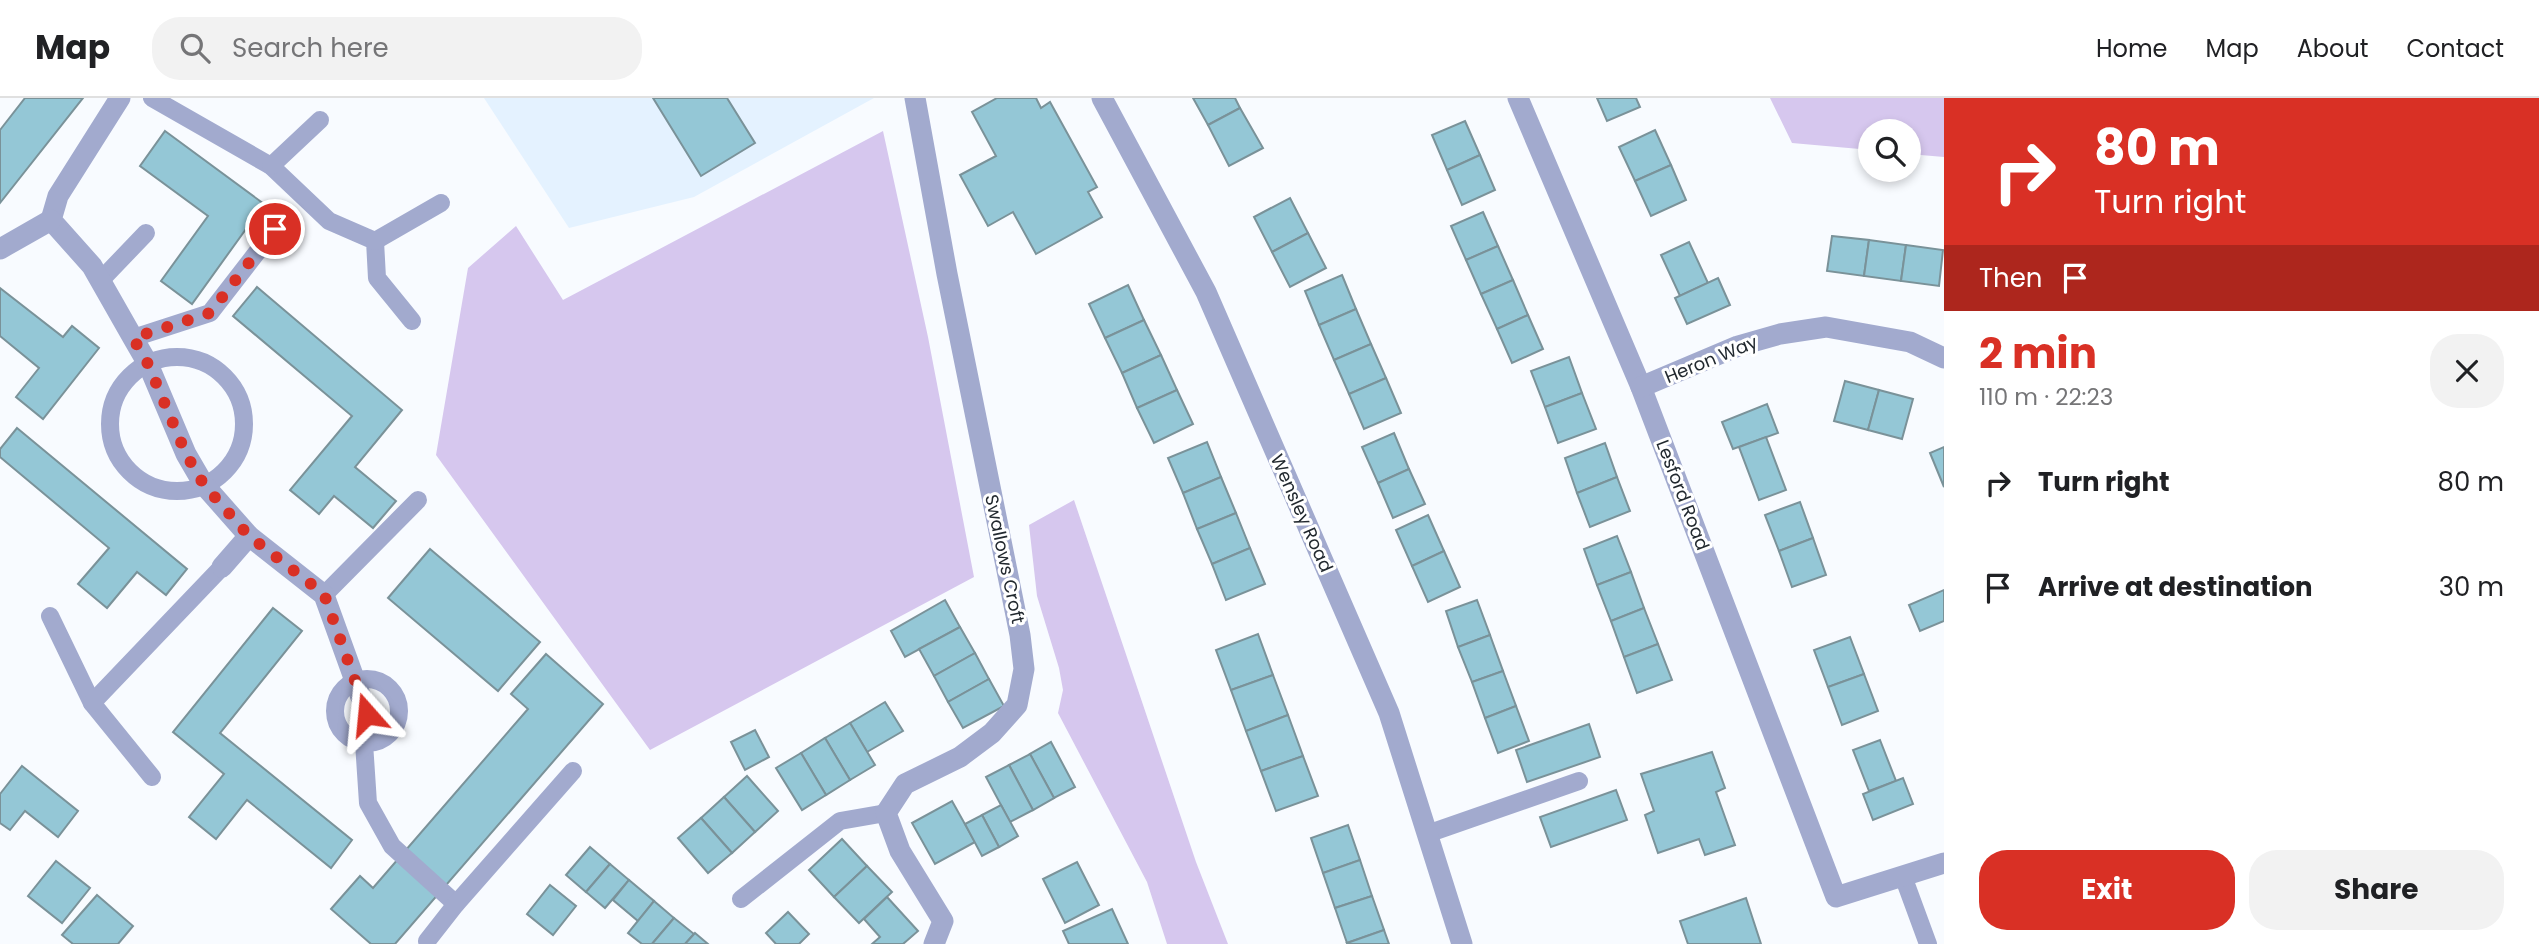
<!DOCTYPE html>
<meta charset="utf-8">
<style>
:root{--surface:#fff;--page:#f2f2f2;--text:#202124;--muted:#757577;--line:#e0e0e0;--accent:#d93025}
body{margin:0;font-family:Poppins,sans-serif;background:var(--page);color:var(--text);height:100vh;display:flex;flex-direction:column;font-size:26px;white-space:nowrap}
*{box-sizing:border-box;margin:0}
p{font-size:23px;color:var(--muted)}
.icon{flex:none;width:38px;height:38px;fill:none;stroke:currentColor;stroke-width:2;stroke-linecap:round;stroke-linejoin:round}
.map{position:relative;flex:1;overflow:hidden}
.details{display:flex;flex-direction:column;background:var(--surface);width:595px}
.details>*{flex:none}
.top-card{background:#d93025;color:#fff;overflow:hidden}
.buttons{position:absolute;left:1858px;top:21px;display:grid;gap:14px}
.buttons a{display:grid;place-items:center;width:63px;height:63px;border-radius:50%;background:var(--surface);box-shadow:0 4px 10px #0003;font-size:35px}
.pin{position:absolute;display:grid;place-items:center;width:60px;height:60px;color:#fff;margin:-30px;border:4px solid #fff;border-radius:50%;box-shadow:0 2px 7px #0007}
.me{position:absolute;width:77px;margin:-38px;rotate:342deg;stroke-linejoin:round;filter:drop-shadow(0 0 5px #0008)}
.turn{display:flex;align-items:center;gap:24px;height:147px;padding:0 35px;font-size:32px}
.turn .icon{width:91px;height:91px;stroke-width:2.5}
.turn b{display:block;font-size:49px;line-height:60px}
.then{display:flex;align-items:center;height:66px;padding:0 35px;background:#0003;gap:14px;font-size:26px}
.round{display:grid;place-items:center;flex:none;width:74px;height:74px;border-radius:28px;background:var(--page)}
.headline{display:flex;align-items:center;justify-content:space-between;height:119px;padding:0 35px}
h1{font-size:42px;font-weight:700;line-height:52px;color:var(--accent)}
.primary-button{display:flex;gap:14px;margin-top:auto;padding:14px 35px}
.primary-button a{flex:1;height:80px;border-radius:28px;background:var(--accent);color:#fff;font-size:28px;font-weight:700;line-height:80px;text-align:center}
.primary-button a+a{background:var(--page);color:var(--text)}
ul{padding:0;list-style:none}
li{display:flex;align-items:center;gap:21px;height:105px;padding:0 35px}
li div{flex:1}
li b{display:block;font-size:26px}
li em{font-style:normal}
header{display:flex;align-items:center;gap:42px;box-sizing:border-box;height:98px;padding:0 35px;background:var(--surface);border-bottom:2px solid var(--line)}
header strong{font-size:33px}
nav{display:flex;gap:38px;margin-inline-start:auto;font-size:24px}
.search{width:490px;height:63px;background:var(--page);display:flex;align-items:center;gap:18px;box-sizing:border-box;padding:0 24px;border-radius:28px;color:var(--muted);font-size:26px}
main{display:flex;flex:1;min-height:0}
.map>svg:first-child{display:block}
.built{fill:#e4f2ff}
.green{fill:#d6c7ee}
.building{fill:#94c7d6;stroke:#7a9299;stroke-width:2}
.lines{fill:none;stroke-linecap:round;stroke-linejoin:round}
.lane{stroke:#a2aace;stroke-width:18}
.street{stroke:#a2aace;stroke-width:21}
.route{stroke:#d93025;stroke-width:12;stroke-dasharray:0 21.6}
.labels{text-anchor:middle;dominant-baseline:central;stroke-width:6;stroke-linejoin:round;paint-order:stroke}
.street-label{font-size:18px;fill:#22292f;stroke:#fff}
</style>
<header>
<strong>Map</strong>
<div class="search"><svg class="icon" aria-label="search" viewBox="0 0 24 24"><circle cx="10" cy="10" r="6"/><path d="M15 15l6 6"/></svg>Search here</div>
<nav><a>Home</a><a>Map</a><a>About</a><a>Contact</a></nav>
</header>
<main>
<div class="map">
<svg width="1944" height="846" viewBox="0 0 1944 846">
<rect width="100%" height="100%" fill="#f8fbff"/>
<polygon class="built" points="484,0 874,0 694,99 569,130"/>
<g class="green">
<polygon points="1770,0 1944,0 1944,59 1909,56 1909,33 1871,33 1871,52 1792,45"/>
<polygon points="883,33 928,239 974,479 650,652 436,357 468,170 516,128 563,202"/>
<polygon points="1074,402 1196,764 1228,846 1167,846 1147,784 1058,615 1063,592 1059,570 1037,498 1029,427"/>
</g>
<g class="building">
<polygon points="25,0 83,0 0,105 0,32"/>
<polygon points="653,0 727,0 755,45 701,78"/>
<polygon points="997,0 1036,0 1041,10 1050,4 1097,89 1088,94 1102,119 1036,156 1013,114 988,128 960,77 996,58 972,14"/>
<polygon points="1193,0 1235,0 1240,10 1208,27"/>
<polygon points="1597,0 1636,0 1640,9 1607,23"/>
<polygon points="1240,10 1263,50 1229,68 1208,27"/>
<polygon points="1465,23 1480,57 1447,72 1432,37"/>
<polygon points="1655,32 1671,67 1635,83 1619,49"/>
<polygon points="165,33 264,106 192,206 161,183 208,118 140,68"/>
<polygon points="1480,57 1495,92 1462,107 1447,72"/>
<polygon points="1671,67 1686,102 1651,118 1635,83"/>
<polygon points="1290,100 1308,135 1272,154 1254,119"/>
<polygon points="1483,114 1498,148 1466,162 1451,128"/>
<polygon points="1308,135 1326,170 1290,189 1272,154"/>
<polygon points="1832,138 1869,142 1864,178 1827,173"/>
<polygon points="1869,142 1906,147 1901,183 1864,178"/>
<polygon points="1689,144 1708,185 1680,198 1661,157"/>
<polygon points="1906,147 1943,152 1939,188 1901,183"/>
<polygon points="1498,148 1513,182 1481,196 1466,162"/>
<polygon points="1342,177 1356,211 1319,227 1305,193"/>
<polygon points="1718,180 1730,207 1687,226 1675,200"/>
<polygon points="1513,182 1528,217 1497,231 1481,196"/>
<polygon points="1128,187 1144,222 1105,240 1089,206"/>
<polygon points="257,189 402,312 355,369 396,403 373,430 334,398 319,416 290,392 352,318 233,218"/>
<polygon points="0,190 63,239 72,228 99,250 43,321 16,299 39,270 0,238"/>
<polygon points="1356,211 1371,246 1334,262 1319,227"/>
<polygon points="1528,217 1543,251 1512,265 1497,231"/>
<polygon points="1144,222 1161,257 1122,275 1105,240"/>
<polygon points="1371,246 1386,280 1349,296 1334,262"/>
<polygon points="1161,257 1177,292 1137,310 1122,275"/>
<polygon points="1569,259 1582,295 1545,309 1531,273"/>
<polygon points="1386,280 1401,315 1364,331 1349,296"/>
<polygon points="1845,283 1879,292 1868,332 1834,323"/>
<polygon points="1177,292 1193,326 1154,345 1137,310"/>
<polygon points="1879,292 1913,301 1902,341 1868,332"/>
<polygon points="1582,295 1596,331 1558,345 1545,309"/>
<polygon points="1767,306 1778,335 1733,351 1722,324"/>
<polygon points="17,330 187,471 166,497 137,474 107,510 78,486 109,450 0,359 0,351"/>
<polygon points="1394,335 1409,371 1378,385 1362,349"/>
<polygon points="1766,339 1786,392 1759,402 1739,349"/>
<polygon points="1207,344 1221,379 1183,395 1168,360"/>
<polygon points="1605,345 1617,379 1577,395 1565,360"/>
<polygon points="1944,349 1944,389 1930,355"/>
<polygon points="1409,371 1425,406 1393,420 1378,385"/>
<polygon points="1221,379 1236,415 1197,431 1183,395"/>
<polygon points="1617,379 1630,413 1590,429 1577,395"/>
<polygon points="1800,404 1813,440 1779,453 1765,417"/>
<polygon points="1236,415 1250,450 1212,466 1197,431"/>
<polygon points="1428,417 1444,453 1412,468 1396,432"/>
<polygon points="1617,438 1631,474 1597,487 1584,451"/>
<polygon points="1813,440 1826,477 1792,489 1779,453"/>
<polygon points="1250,450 1265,486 1226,502 1212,466"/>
<polygon points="430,451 540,544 498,593 388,500"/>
<polygon points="1444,453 1460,489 1428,504 1412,468"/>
<polygon points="1631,474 1644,510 1611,523 1597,487"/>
<polygon points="1944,492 1944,523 1920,533 1909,507"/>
<polygon points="945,502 960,529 905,559 891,533"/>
<polygon points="1477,502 1490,537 1458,549 1446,513"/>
<polygon points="273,510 302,533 220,635 352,742 331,770 247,702 216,741 189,719 224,676 173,634"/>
<polygon points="1644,510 1658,546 1624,559 1611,523"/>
<polygon points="960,529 975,555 934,578 919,551"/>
<polygon points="1258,536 1273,577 1231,592 1216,552"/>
<polygon points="1490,537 1503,573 1472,584 1458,549"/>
<polygon points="1850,539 1864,576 1828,589 1814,552"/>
<polygon points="1658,546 1672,582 1637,595 1624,559"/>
<polygon points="975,555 989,581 948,604 934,578"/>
<polygon points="546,556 603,606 395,846 371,846 331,811 360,778 373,790 528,611 511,596"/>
<polygon points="1503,573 1516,608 1485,620 1472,584"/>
<polygon points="1864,576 1878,613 1842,627 1828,589"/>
<polygon points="1273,577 1288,617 1246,633 1231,592"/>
<polygon points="989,581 1004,608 963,630 948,604"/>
<polygon points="885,604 903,633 867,654 850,625"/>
<polygon points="1516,608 1529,643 1498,655 1485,620"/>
<polygon points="1288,617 1303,658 1261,673 1246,633"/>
<polygon points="850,625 875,667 850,682 825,640"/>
<polygon points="1589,626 1600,659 1527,684 1516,652"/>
<polygon points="755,632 769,659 745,672 731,644"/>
<polygon points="825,640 850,682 826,697 801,655"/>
<polygon points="1880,642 1896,683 1869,693 1853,652"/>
<polygon points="1051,644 1075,689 1054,700 1030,656"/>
<polygon points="1712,654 1725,690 1716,694 1735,747 1705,757 1699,741 1658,755 1645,717 1654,713 1641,676"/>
<polygon points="801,655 826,697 802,712 776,670"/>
<polygon points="1030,656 1054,700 1033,712 1009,667"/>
<polygon points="1303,658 1318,698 1276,713 1261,673"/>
<polygon points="1009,667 1033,712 1010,724 986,679"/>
<polygon points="22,668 78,713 58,739 25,713 10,732 0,725 0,696"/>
<polygon points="747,678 778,713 755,734 724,699"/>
<polygon points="1903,680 1913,706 1873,722 1863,696"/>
<polygon points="1616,692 1627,722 1551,749 1540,719"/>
<polygon points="724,699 755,734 732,755 701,720"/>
<polygon points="952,703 975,744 935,766 912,725"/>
<polygon points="1001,707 1018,738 999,749 982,717"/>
<polygon points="982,717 999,749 982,758 965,726"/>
<polygon points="701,720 732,755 708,775 678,740"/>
<polygon points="1348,727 1360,762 1323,775 1311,740"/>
<polygon points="842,741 867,768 834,799 809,772"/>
<polygon points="590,749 610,766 586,794 566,777"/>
<polygon points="1360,762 1372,798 1335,810 1323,775"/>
<polygon points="56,763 90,790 62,825 28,798"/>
<polygon points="1077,764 1099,807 1065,825 1043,781"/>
<polygon points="610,766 629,782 605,810 586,794"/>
<polygon points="867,768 892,794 859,825 834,799"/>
<polygon points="629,782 654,803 638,823 613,802"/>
<polygon points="550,787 576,808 553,837 527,816"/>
<polygon points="97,797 133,828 118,846 73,846 62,837"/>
<polygon points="1372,798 1384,832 1347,845 1335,810"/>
<polygon points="887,799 918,833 903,846 872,846 880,839 864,821"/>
<polygon points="1746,800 1761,846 1688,846 1680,823"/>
<polygon points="654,803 674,820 652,846 642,846 628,835"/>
<polygon points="1112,811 1128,846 1069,846 1063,833"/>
<polygon points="788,814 809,836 799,846 776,846 766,835"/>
<polygon points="674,820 694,836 685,846 652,846"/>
<polygon points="1384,832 1389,846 1348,846 1347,845"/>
<polygon points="695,835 708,846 685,846"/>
</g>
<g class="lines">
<g class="lane">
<polyline points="152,0 271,68 329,123 375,143 377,180 412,223"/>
<polyline points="271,68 320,22"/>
<polyline points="375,143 441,105"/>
<polyline points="100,183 146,135"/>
<polyline points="133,240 210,215 275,131"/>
<circle cx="177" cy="326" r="67"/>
<polyline points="324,497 418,402"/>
<polyline points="50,518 92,605 152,679"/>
<circle cx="367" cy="613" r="32"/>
<polyline points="92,605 222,469"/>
<polyline points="367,616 364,645 368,705 392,748 456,806"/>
<polyline points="1427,736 1579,683"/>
<polyline points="1903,778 1928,846"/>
<polyline points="741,801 840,723 886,715"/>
<polyline points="427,843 456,806 573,673"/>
</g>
<g class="street">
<polyline points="120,0 58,98 51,122 92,168 133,240 148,266 186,356 204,387 249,438 324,497 367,616"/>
<polyline points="915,0 947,176 1020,537 1024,571 1017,607 992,635 960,659 905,686 886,715 900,753 943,823 934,846"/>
<polyline points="1102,0 1206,194 1389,615 1462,846"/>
<polyline points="1518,0 1641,289 1836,799 1944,765"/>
<polyline points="0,151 51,122"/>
<polyline points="1641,289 1738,248 1780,236 1826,229 1910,244 1944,260"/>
<polyline points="222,469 249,438"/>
</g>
</g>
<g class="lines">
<polyline class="route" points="275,131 210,215 133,240 148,266 186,356 204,387 249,438 324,496 367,616"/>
</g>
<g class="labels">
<g class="street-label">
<text transform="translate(1711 261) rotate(-22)">Heron Way</text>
<text transform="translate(1683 397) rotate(69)">Lesford Road</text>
<text transform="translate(1302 415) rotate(66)">Wensley Road</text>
<text transform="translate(1005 461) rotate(78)">Swallows Croft</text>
</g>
</g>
</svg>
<div class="buttons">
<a><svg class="icon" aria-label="search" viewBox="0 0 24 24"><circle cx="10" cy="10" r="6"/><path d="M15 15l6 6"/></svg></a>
</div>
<div class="pin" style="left:275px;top:131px;background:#d93025"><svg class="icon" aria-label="arrive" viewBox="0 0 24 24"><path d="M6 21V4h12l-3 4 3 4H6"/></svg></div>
<svg class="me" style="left:367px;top:616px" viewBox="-20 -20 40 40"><path d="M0-17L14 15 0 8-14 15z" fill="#d93025" stroke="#fff" stroke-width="4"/></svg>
</div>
<section class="details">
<div class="top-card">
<div class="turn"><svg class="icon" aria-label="right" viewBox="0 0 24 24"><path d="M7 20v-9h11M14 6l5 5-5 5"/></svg><div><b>80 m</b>Turn right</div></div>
<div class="then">Then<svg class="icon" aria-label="arrive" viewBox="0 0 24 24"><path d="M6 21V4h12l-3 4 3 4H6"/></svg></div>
</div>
<div class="headline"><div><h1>2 min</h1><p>110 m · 22:23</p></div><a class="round"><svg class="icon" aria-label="close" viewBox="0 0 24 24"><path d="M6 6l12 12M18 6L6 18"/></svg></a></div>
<ul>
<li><svg class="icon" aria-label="right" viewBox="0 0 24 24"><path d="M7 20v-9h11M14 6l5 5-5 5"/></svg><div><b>Turn right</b></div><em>80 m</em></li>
<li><svg class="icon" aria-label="arrive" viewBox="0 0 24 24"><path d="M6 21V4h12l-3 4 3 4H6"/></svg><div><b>Arrive at destination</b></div><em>30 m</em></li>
</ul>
<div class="primary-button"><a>Exit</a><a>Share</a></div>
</section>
</main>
